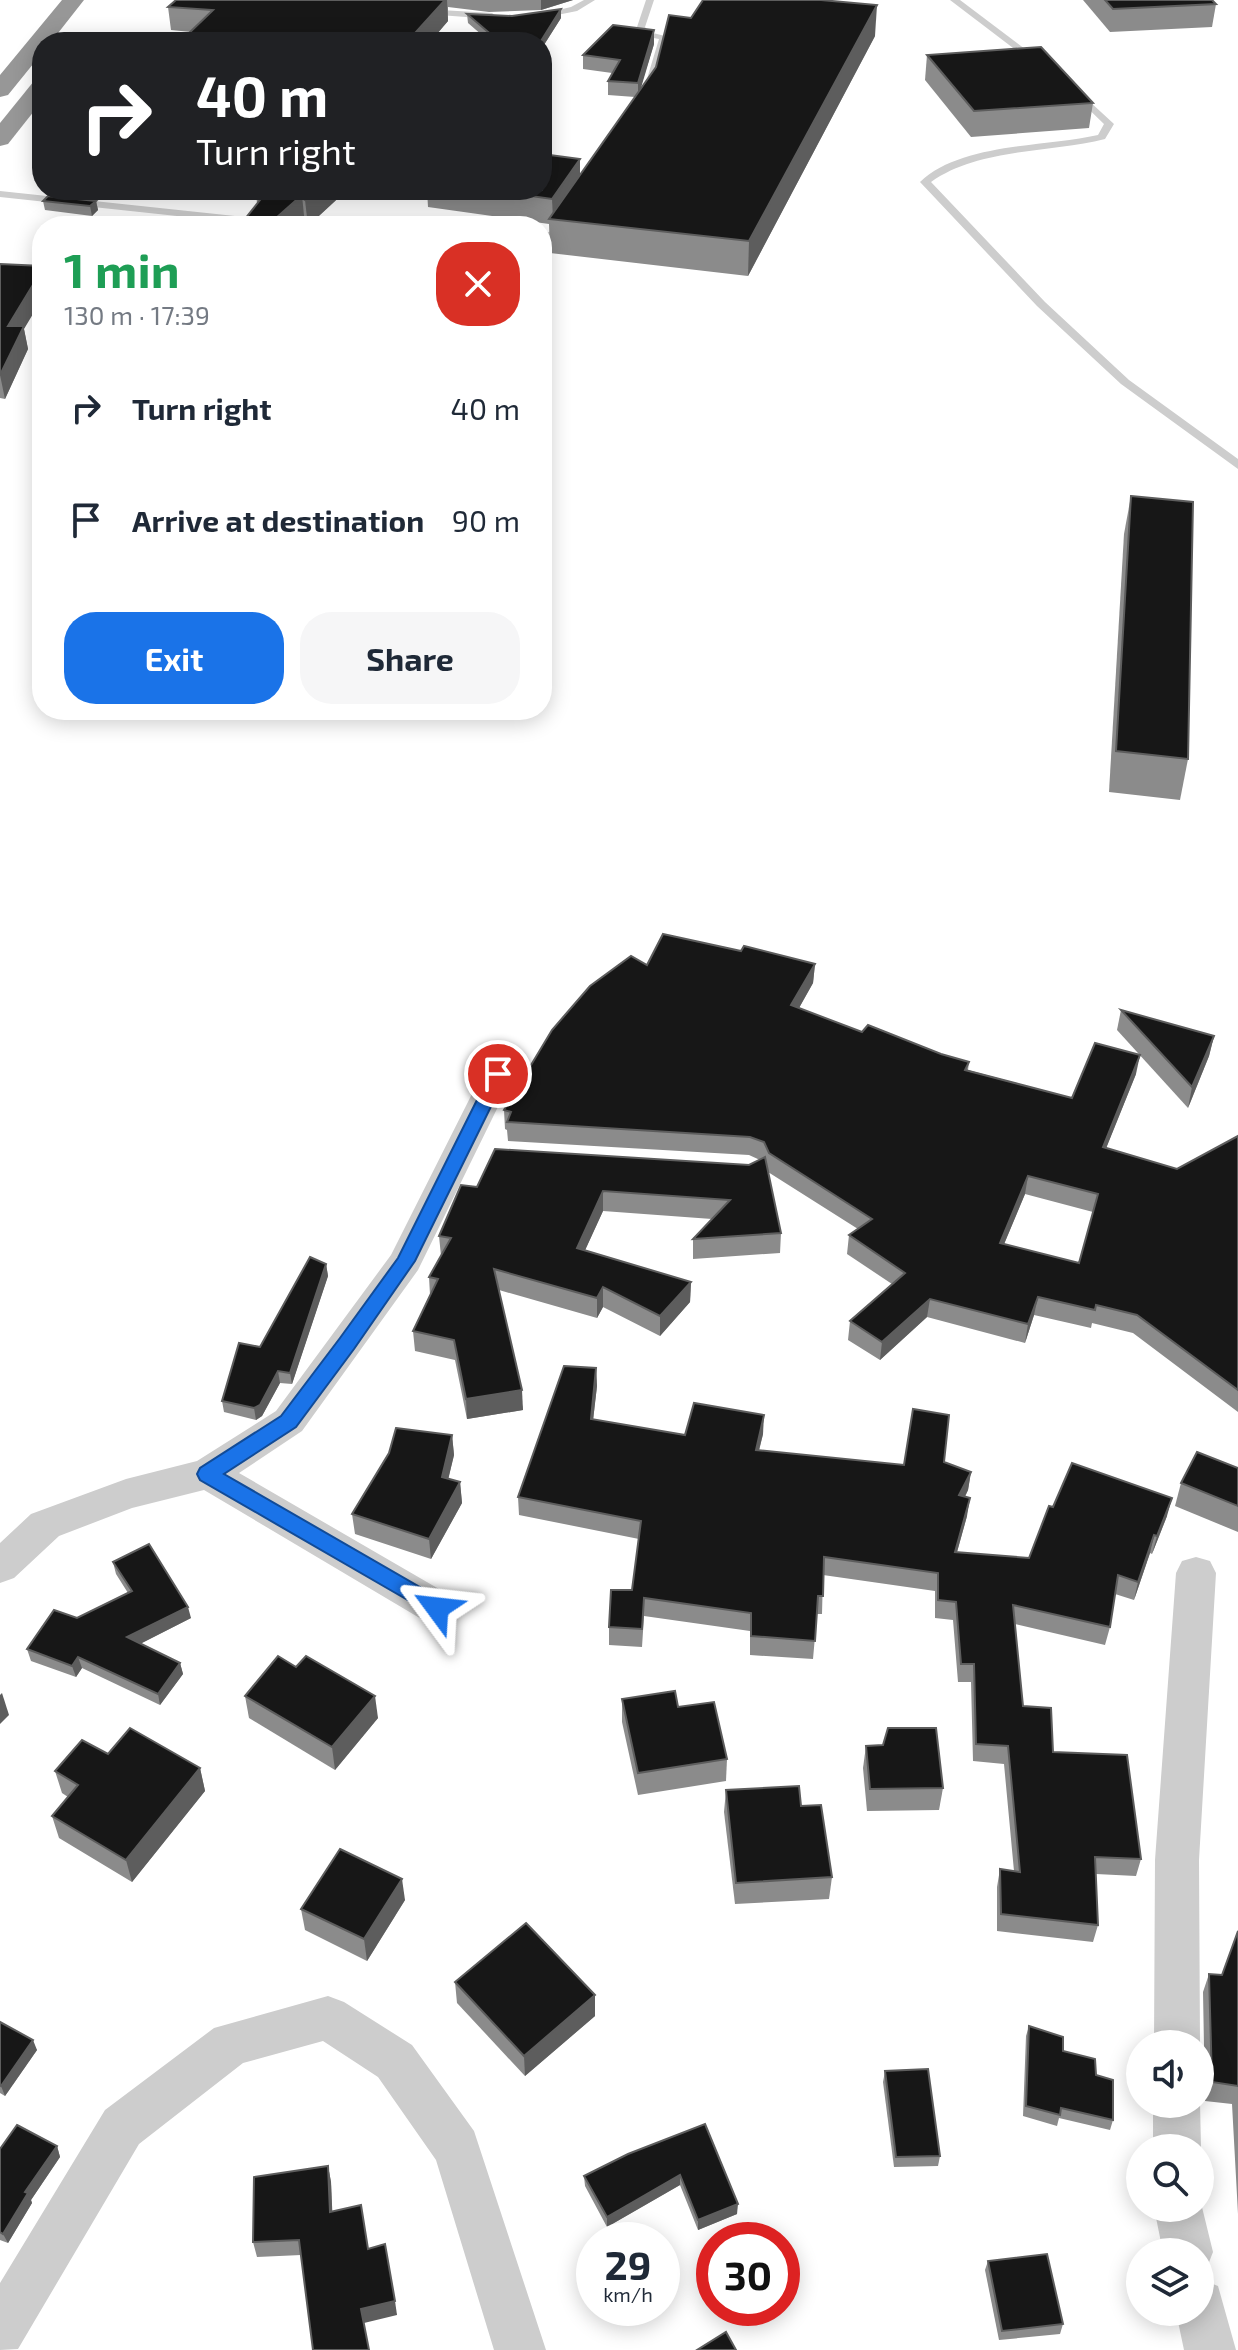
<!DOCTYPE html>
<meta charset="utf-8">
<style>
:root{--surface:#fff;--page:#f6f6f7;--text:#1f2937;--muted:#747a83;--accent:#1a73e8}
body{margin:0;font-family:"Exo 2",sans-serif;background:var(--page);color:var(--text);height:100vh;display:flex;flex-direction:column;font-size:30px;white-space:nowrap}
*{box-sizing:border-box;margin:0}
p{font-size:26px;color:var(--muted)}
.icon{flex:none;width:44px;height:44px;fill:none;stroke:currentColor;stroke-width:2;stroke-linecap:round;stroke-linejoin:round}
.map{position:relative;flex:1;overflow:hidden}
.sheet{position:absolute;left:32px;top:216px;width:520px;height:504px;display:flex;flex-direction:column;background:var(--surface);border-radius:32px;box-shadow:0 4px 20px #0003}
.sheet>*{flex:none}
.hud{position:absolute;left:32px;top:32px;width:520px;height:168px;border-radius:32px;box-shadow:0 4px 20px #0003;background:#202124;color:#fff;overflow:hidden}
.buttons{position:absolute;left:1126px;top:2030px;display:grid;gap:16px}
.buttons a{display:grid;place-items:center;width:88px;height:88px;border-radius:50%;background:var(--surface);box-shadow:0 4px 20px #0003;font-size:40px}
.speed{position:absolute;left:576px;top:2222px;display:flex;gap:16px;font-size:40px;font-weight:700;text-align:center}
.speed>*{display:grid;place-content:center;width:104px;height:104px;border-radius:50%;background:var(--surface);box-shadow:0 4px 20px #0003;line-height:1}
.speed small{font-size:20px;font-weight:400}
.speed .limit{border:12px solid #d22;background:#fff;color:#111}
.pin{position:absolute;display:grid;place-items:center;width:68px;height:68px;color:#fff;margin:-34px;border:4px solid #fff;border-radius:50%;box-shadow:0 2px 8px #0007}
.me{position:absolute;width:88px;margin:-44px;rotate:300deg;stroke-linejoin:round;filter:drop-shadow(0 0 6px #0008)}
.turn{display:flex;align-items:center;gap:28px;height:168px;padding:0 32px;font-size:36px}
.turn .icon{width:104px;height:104px;stroke-width:2.5}
.turn b{display:block;font-size:56px;line-height:68px}
.round{display:grid;place-items:center;flex:none;width:84px;height:84px;border-radius:32px;background:var(--page)}
.headline{display:flex;align-items:center;justify-content:space-between;height:136px;padding:0 32px}
h1{font-size:48px;font-weight:700;line-height:60px;color:#1e9e55}
.button{display:flex;gap:16px;margin-top:auto;padding:16px 32px}
.button a{flex:1;height:92px;border-radius:32px;background:var(--accent);color:#fff;font-size:32px;font-weight:700;line-height:92px;text-align:center}
.button a+a{background:var(--page);color:var(--text)}
ul{padding:0;list-style:none}
li{display:flex;align-items:center;gap:24px;height:112px;padding:0 32px}
li div{flex:1}
li b{display:block;font-size:30px}
li em{font-style:normal}
.map>svg:first-child{display:block}
.lines{fill:none;stroke-linecap:round;stroke-linejoin:round}
.lane{fill:#cdcdcd;fill-rule:evenodd}
.street{fill:#cdcdcd;fill-rule:evenodd}
.highway{fill:#979797;fill-rule:evenodd}
.wall{fill:#8b8b8b;fill-rule:evenodd}
.shaded-wall{fill:#5d5d5d}
.building{fill:#171717;stroke:#5d5d5d;stroke-width:2;fill-rule:evenodd}
.route{fill:#1a73e8;stroke:#114b97;stroke-width:2}
</style>
<div class="map">
<svg width="1238" height="2350" viewBox="0 0 1238 2350">
<rect width="100%" height="100%" fill="#fff"/>
<g class="lines">
<g class="lane">
<polygon points="584,0 595,0 577,11 537,19 533,16 571,7"/>
<polygon points="646,0 654,0 645,27 649,32 669,37 653,92 648,95 643,92 659,39 643,36 637,27"/>
<polygon points="950,0 960,0 1042,62 1034,64"/>
<polygon points="423,9 492,13 496,16 492,19 426,14"/>
<path d="M1076 89 1114 124 1105 139C1049 153 979 148 931 182L1045 302 1129 380 1238 459V469L1121 384 1037 306 920 182C961 143 1045 147 1098 135L1104 124 1073 94 1071 92Z"/>
<polygon points="0,191 300,223 305,226 271,226 0,197"/>
<polygon points="561,219 570,221 561,234 542,242 542,235 553,230"/>
</g>
<g class="street">
<polygon points="498,1063 509,1066 514,1074 418,1270 302,1431 239,1473 451,1596 457,1608 451,1620 437,1625 423,1620 204,1490 132,1508 59,1536 14,1578 0,1583 0,1543 31,1514 126,1479 197,1461 276,1411 391,1255 482,1074 487,1066"/>
<polygon points="1196,1557 1210,1561 1216,1573 1199,1860 1200,2044 1154,2044 1155,1860 1176,1573 1182,1561"/>
<polygon points="328,1996 344,2002 412,2045 474,2131 546,2350 494,2350 436,2160 378,2077 323,2041 243,2063 139,2144 18,2349 0,2350 0,2283 105,2110 214,2028"/>
<polygon points="1200,2102 1201,2148 1200,2151 1200,2148 1153,2148 1153,2104"/>
<polygon points="1200,2199 1213,2252 1206,2270 1200,2272 1200,2252 1163,2252 1154,2208 1200,2208"/>
<polygon points="1200,2279 1218,2286 1236,2350 1184,2350 1176,2312 1200,2312"/>
</g>
<g class="highway">
<polygon points="62,0 84,0 51,42 42,42 42,53 8,95 0,97 0,75"/>
<polygon points="42,79 42,101 8,144 0,146 0,123 34,81"/>
</g>
</g>
<g class="wall">
<polygon points="176,0 573,0 541,10 489,12 448,7 448,21 430,42 187,42 186,36 191,32 171,30 168,7"/>
<polygon points="1083,0 1212,0 1216,4 1212,27 1110,32"/>
<polygon points="561,9 561,18 542,48 542,42 490,42 468,23 467,14 512,16"/>
<polygon points="654,30 654,44 640,89 875,36 748,276 550,253 549,224 428,207 427,190 542,190 580,175 635,97 608,95 608,81 612,73 583,69 583,55"/>
<polygon points="927,55 1093,103 1089,128 971,137 925,80"/>
<polygon points="61,190 119,190 109,200 62,195"/>
<polygon points="256,190 347,190 308,226 305,224 305,226 241,226 241,224 257,204"/>
<polygon points="43,201 96,201 98,210 92,216 45,210"/>
<polygon points="0,264 24,329 28,349 5,399 0,398"/>
<polygon points="1131,496 1188,759 1180,800 1109,792 1124,534"/>
<path d="M741 951 815 964 813 983 799 1008 862 1032 969 1062 968 1070 1072 1098 1136 1074 1106 1148 1177 1169 1238 1136V1412L1133 1333 1092 1323 1091 1328 1034 1315 1025 1343 927 1317 880 1360 848 1340 850 1321 892 1284 847 1254 849 1235 858 1229 768 1172 781 1233 780 1253 693 1259V1239L712 1219 603 1211 585 1250 691 1282 690 1302 660 1336 603 1307 597 1318 499 1290 523 1410 467 1419 455 1360 415 1351 413 1331 430 1295 429 1277 441 1256 439 1236 477 1187 749 1165 760 1160 749 1155 508 1141 507 1130 505 1129 504 1110 647 965ZM1025 1194 1093 1212 1079 1263 1004 1244Z"/>
<polygon points="1121,1010 1214,1036 1209,1056 1188,1108 1117,1030"/>
<polygon points="326,1264 328,1276 292,1384 280,1383 262,1416 256,1420 224,1412 222,1401 260,1347"/>
<polygon points="596,1368 597,1386 593,1420 685,1435 763,1434 759,1451 904,1465 944,1462 971,1472 968,1490 965,1497 967,1516 957,1552 1029,1558 1053,1507 1167,1516 1152,1554 1150,1553 1134,1600 1115,1594 1110,1627 1105,1645 1015,1624 1023,1706 1053,1752 1141,1859 1136,1876 1096,1874 1098,1925 1093,1942 997,1931 997,1887 1000,1869 1014,1871 1004,1764 973,1761 971,1682 958,1682 953,1620 935,1618 935,1591 823,1575 822,1614 817,1614 813,1659 750,1655 750,1631 644,1616 642,1647 609,1645 609,1627 632,1590 639,1539 519,1515 518,1497"/>
<polygon points="452,1435 454,1455 448,1479 460,1482 462,1503 431,1559 355,1534 352,1514"/>
<polygon points="1238,1468 1238,1532 1175,1506 1181,1483"/>
<polygon points="113,1562 191,1618 140,1644 180,1663 183,1674 160,1705 82,1668 76,1677 31,1661 27,1649 77,1618 128,1593 116,1574"/>
<polygon points="296,1667 378,1718 335,1770 249,1718 245,1696"/>
<polygon points="622,1699 678,1707 727,1759 726,1781 638,1795 622,1722"/>
<polygon points="866,1746 943,1788 939,1810 867,1811 863,1768"/>
<polygon points="108,1754 200,1768 205,1791 132,1882 59,1838 52,1816 68,1797 62,1793 55,1771"/>
<polygon points="726,1790 801,1806 832,1877 829,1899 735,1904 724,1812"/>
<polygon points="405,1900 367,1961 305,1930 301,1909"/>
<polygon points="1238,1930 1238,2214 1232,2104 1205,2101 1203,1992 1209,1974 1222,1975"/>
<polygon points="455,1982 595,2016 525,2076 457,2003"/>
<polygon points="0,2022 37,2050 5,2096 0,2093"/>
<polygon points="1029,2026 1063,2051 1113,2120 1110,2130 1059,2118 1057,2126 1023,2116 1026,2036"/>
<polygon points="885,2071 940,2156 938,2166 894,2167 883,2082"/>
<polygon points="705,2124 737,2214 698,2230 680,2185 607,2227 585,2186 584,2176"/>
<polygon points="57,2146 60,2157 31,2200 32,2203 8,2243 0,2240 0,2149"/>
<polygon points="328,2166 331,2182 332,2211 368,2248 397,2315 301,2255 257,2257 253,2242"/>
<polygon points="988,2261 1063,2324 1060,2334 999,2340 985,2270"/>
</g>
<g class="shaded-wall">
<polygon points="445,0 447,0 448,21 430,42 407,42"/>
<polygon points="541,0 573,0 541,10"/>
<polygon points="877,5 875,36 748,276 749,241"/>
<polygon points="561,9 561,18 542,48 542,42 541,41"/>
<polygon points="654,30 654,44 638,98 638,83"/>
<polygon points="580,159 580,184 553,219 552,199"/>
<polygon points="108,190 119,190 109,200"/>
<polygon points="317,190 347,190 308,226 305,200"/>
<polygon points="302,195 305,226 267,226"/>
<polygon points="96,201 98,210 92,216 90,206"/>
<polygon points="42,270 42,299 24,329 28,349 5,399 0,375 8,326"/>
<polygon points="815,964 813,983 790,1024 791,1005"/>
<polygon points="1214,1036 1209,1056 1188,1108 1192,1087"/>
<polygon points="1140,1055 1136,1074 1099,1166 1103,1147"/>
<polygon points="1028,1176 1025,1194 997,1261 1000,1243"/>
<polygon points="603,1191 603,1211 577,1268 577,1248"/>
<polygon points="326,1264 328,1276 292,1384 290,1373"/>
<polygon points="691,1282 690,1302 660,1336 660,1316"/>
<polygon points="603,1287 603,1307 597,1318 597,1298"/>
<polygon points="1038,1297 1034,1315 1025,1343 1028,1324"/>
<polygon points="930,1299 927,1317 880,1360 882,1342"/>
<polygon points="596,1368 597,1386 591,1438 591,1419"/>
<polygon points="278,1371 280,1383 262,1416 256,1420 254,1408"/>
<polygon points="522,1390 523,1410 467,1419 466,1399"/>
<polygon points="764,1415 763,1434 754,1469 756,1450"/>
<polygon points="452,1435 454,1455 444,1497 442,1477"/>
<polygon points="971,1472 968,1490 956,1514 959,1495"/>
<polygon points="460,1482 462,1503 431,1559 429,1539"/>
<polygon points="970,1498 967,1516 952,1570 955,1552"/>
<polygon points="1172,1498 1167,1516 1152,1554 1157,1536"/>
<polygon points="1154,1535 1150,1553 1134,1600 1138,1582"/>
<polygon points="188,1607 191,1618 130,1649 127,1637"/>
<polygon points="78,1657 82,1668 76,1677 72,1666"/>
<polygon points="180,1663 183,1674 160,1705 158,1694"/>
<polygon points="2,1693 9,1715 0,1724 0,1695"/>
<polygon points="375,1696 378,1718 335,1770 332,1747"/>
<polygon points="200,1768 205,1791 132,1882 126,1860"/>
<polygon points="402,1879 405,1900 367,1961 364,1939"/>
<polygon points="595,1995 595,2016 525,2076 524,2056"/>
<polygon points="33,2040 37,2050 5,2096 1,2086"/>
<polygon points="57,2146 60,2157 31,2200 32,2203 8,2243 3,2234 25,2192"/>
<polygon points="328,2166 331,2182 333,2227 330,2212"/>
<polygon points="680,2175 680,2185 607,2227 607,2217"/>
<polygon points="738,2204 737,2214 698,2230 698,2220"/>
<polygon points="395,2301 397,2315 364,2323 361,2309"/>
</g>
<g class="building">
<polygon points="176,0 445,0 407,42 200,42 204,38 186,36 213,10 168,7"/>
<polygon points="703,0 821,0 877,5 749,241 549,219 656,67 669,15 691,18"/>
<polygon points="1105,0 1212,0 1216,4 1113,9"/>
<polygon points="561,9 541,41 494,37 467,14 512,16"/>
<polygon points="613,25 654,30 638,83 608,81 620,60 583,55"/>
<polygon points="1041,47 1093,103 974,111 927,55"/>
<polygon points="542,154 580,159 552,199 488,190 542,190"/>
<polygon points="275,190 317,190 305,200 302,198 302,195 274,192"/>
<polygon points="264,195 302,195 267,226 243,226 241,224"/>
<polygon points="48,196 96,201 90,206 43,201"/>
<polygon points="0,264 42,266 42,270 8,326 24,326 0,375"/>
<polygon points="1131,496 1193,502 1188,759 1116,751"/>
<path d="M663 934 741 951 744 946 815 964 791 1005 862 1032 868 1025 941 1054 969 1062 965 1070 1072 1098 1095 1043 1140 1055 1103 1147 1177 1169 1238 1136V1390L1137 1315 1096 1305 1095 1310 1038 1297 1028 1324 930 1299 882 1342 850 1321 905 1273 849 1235 872 1219 769 1153 764 1142 750 1137 507 1122 511 1112 504 1110 552 1030 590 986 631 956 647 965ZM1028 1176 1098 1194 1079 1263 1000 1243Z"/>
<polygon points="1121,1010 1214,1036 1192,1087"/>
<polygon points="495,1149 749,1165 765,1157 781,1233 693,1239 730,1200 603,1191 577,1248 691,1282 660,1316 603,1287 597,1298 494,1269 522,1390 466,1399 454,1340 413,1331 438,1279 429,1277 451,1238 439,1236 461,1185 477,1187"/>
<polygon points="310,1257 326,1264 290,1373 278,1371 260,1405 254,1408 222,1401 239,1343 260,1347"/>
<polygon points="564,1366 596,1368 591,1419 685,1435 694,1403 764,1415 756,1450 904,1465 913,1409 949,1415 944,1462 971,1472 959,1495 970,1498 955,1552 1029,1558 1049,1506 1053,1507 1072,1463 1172,1498 1157,1536 1154,1535 1138,1582 1118,1575 1110,1627 1013,1605 1023,1706 1051,1708 1053,1752 1127,1755 1141,1859 1095,1857 1098,1925 1001,1914 1000,1869 1020,1872 1008,1746 976,1744 974,1664 961,1664 956,1602 938,1600 938,1573 824,1557 823,1596 818,1596 815,1641 751,1636 751,1613 644,1598 642,1629 609,1627 611,1590 632,1590 641,1521 518,1497"/>
<polygon points="396,1428 452,1435 442,1477 460,1482 429,1539 352,1514 389,1453"/>
<polygon points="1197,1452 1238,1468 1238,1506 1181,1483"/>
<polygon points="149,1544 188,1607 127,1637 180,1663 158,1694 78,1657 72,1666 27,1649 54,1610 77,1618 132,1591 113,1562"/>
<polygon points="278,1656 296,1667 306,1656 375,1696 332,1747 245,1696"/>
<polygon points="675,1691 678,1707 714,1702 727,1759 638,1773 622,1699"/>
<polygon points="130,1728 200,1768 126,1860 52,1816 78,1785 55,1771 82,1740 108,1754"/>
<polygon points="888,1728 936,1728 943,1788 870,1789 866,1746 883,1745"/>
<polygon points="799,1786 801,1806 821,1805 832,1877 736,1883 726,1790"/>
<polygon points="340,1849 402,1879 364,1939 301,1909"/>
<polygon points="526,1923 595,1995 524,2056 455,1982"/>
<polygon points="1238,1931 1238,2086 1212,2082 1209,1974 1222,1975"/>
<polygon points="0,2022 33,2040 1,2086 0,2085"/>
<polygon points="1029,2026 1063,2037 1063,2051 1095,2059 1096,2075 1113,2080 1113,2120 1061,2108 1060,2115 1026,2106"/>
<polygon points="928,2069 940,2156 896,2157 885,2071"/>
<polygon points="705,2124 738,2204 698,2220 680,2175 607,2217 584,2176 628,2154"/>
<polygon points="17,2125 57,2146 25,2192 28,2193 3,2234 0,2232 0,2149"/>
<polygon points="328,2166 330,2212 361,2205 368,2249 385,2244 395,2301 361,2309 369,2350 313,2350 299,2240 253,2242 254,2177"/>
<polygon points="1047,2254 1063,2324 1002,2331 988,2261"/>
<polygon points="726,2332 736,2350 697,2350"/>
</g>
<polygon class="route" points="498,1068 507,1074 415,1261 354,1349 296,1427 224,1474 444,1601 448,1608 444,1614 437,1617 200,1480 197,1474 200,1468 281,1416 340,1338 398,1258 490,1074"/>
</svg>
<div class="buttons">
<a><svg class="icon" aria-label="sound" viewBox="0 0 24 24"><path d="M4 9h4l5-4v14l-5-4H4zM17 9q2 3 0 6"/></svg></a>
<a><svg class="icon" aria-label="search" viewBox="0 0 24 24"><circle cx="10" cy="10" r="6"/><path d="M15 15l6 6"/></svg></a>
<a><svg class="icon" aria-label="layers" viewBox="0 0 24 24"><path d="M12 4l9 5-9 5-9-5zM3 14l9 5 9-5"/></svg></a>
</div>
<div class="speed"><div>29<small>km/h</small></div><div class="limit">30</div></div>
<div class="pin" style="left:498px;top:1074px;background:#d93025"><svg class="icon" aria-label="arrive" viewBox="0 0 24 24"><path d="M6 21V4h12l-3 4 3 4H6"/></svg></div>
<svg class="me" style="left:437px;top:1608px" viewBox="-20 -20 40 40"><path d="M0-17L14 15 0 8-14 15z" fill="#1a73e8" stroke="#fff" stroke-width="4"/></svg>
<div class="hud">
<div class="turn"><svg class="icon" aria-label="right" viewBox="0 0 24 24"><path d="M7 20v-9h11M14 6l5 5-5 5"/></svg><div><b>40 m</b>Turn right</div></div>
</div>
<section class="sheet">
<div class="headline"><div><h1>1 min</h1><p>130 m · 17:39</p></div><a class="round" style="background:#d93025;color:#fff"><svg class="icon" aria-label="close" viewBox="0 0 24 24"><path d="M6 6l12 12M18 6L6 18"/></svg></a></div>
<ul>
<li><svg class="icon" aria-label="right" viewBox="0 0 24 24"><path d="M7 20v-9h11M14 6l5 5-5 5"/></svg><div><b>Turn right</b></div><em>40 m</em></li>
<li><svg class="icon" aria-label="arrive" viewBox="0 0 24 24"><path d="M6 21V4h12l-3 4 3 4H6"/></svg><div><b>Arrive at destination</b></div><em>90 m</em></li>
</ul>
<div class="button"><a>Exit</a><a>Share</a></div>
</section>
</div>
